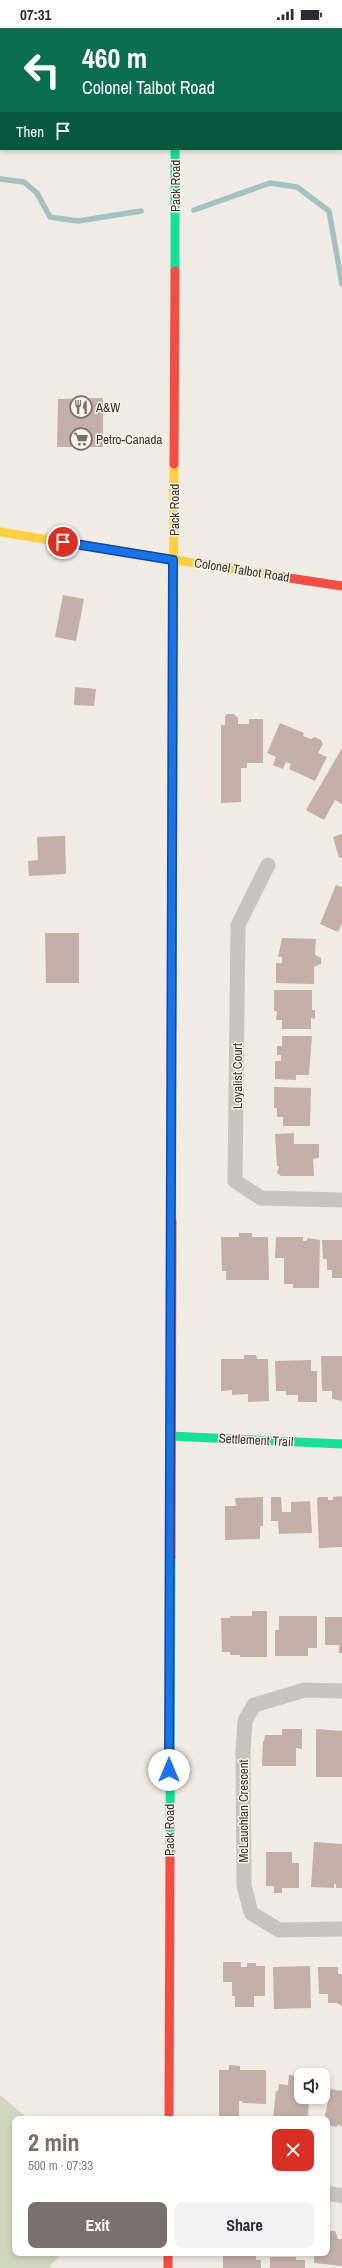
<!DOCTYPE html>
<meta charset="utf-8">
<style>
:root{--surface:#fff;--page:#f2f2f3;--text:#2b2b33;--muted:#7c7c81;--accent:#7a716c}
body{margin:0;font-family:"Archivo Narrow",sans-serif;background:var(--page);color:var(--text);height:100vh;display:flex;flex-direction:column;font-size:15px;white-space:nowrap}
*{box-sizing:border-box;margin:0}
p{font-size:13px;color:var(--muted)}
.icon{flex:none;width:22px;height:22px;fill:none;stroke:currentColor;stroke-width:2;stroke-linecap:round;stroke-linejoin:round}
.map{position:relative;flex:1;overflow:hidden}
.panel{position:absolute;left:12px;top:2088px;width:318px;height:140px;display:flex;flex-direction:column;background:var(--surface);border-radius:8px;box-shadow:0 2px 6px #0003}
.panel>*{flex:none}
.banner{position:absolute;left:0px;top:0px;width:342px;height:122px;box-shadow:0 2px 6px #0003;background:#0b6e4f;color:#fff;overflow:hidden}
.buttons{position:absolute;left:294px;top:2040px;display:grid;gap:8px}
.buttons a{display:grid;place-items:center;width:36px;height:36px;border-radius:8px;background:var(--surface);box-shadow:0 2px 6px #0003;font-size:20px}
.pin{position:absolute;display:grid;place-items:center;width:34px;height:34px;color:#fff;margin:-17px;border:2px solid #fff;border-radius:50%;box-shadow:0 1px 4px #0007}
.me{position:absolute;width:44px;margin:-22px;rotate:0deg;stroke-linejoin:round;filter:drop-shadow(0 0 3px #0008)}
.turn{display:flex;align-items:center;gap:14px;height:84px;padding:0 16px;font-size:18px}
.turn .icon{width:52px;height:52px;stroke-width:2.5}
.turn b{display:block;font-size:28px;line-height:34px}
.then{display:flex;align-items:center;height:38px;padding:0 16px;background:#0003;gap:8px;font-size:15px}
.round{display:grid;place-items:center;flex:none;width:42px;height:42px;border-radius:8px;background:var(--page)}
.headline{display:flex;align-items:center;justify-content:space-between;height:68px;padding:0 16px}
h1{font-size:24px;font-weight:800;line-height:30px;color:var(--accent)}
.primary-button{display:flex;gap:8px;margin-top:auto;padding:8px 16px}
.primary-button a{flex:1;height:46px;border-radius:8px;background:var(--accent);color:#fff;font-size:16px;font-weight:800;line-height:46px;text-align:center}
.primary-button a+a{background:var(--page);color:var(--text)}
.status{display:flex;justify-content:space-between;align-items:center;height:28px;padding:0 20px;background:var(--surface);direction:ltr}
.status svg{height:11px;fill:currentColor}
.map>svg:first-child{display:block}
.green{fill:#d1d6bf}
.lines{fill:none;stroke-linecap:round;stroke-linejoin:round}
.stream{stroke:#a1c2c1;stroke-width:5.5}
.building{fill:#c3afa7}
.street{stroke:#c9c3be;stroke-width:15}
.fast{stroke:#16e098;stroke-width:9}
.slow{stroke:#ffcf43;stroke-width:9}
.jam{stroke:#f24e42;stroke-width:9}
.route-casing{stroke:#114b97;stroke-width:10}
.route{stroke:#1a73e8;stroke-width:7}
.labels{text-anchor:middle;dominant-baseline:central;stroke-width:3;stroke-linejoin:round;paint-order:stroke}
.street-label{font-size:13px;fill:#3b302b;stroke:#fbf5ee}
.poi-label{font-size:13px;fill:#3b302b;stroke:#fbf5ee;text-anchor:start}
</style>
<div class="status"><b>07:31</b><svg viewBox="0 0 49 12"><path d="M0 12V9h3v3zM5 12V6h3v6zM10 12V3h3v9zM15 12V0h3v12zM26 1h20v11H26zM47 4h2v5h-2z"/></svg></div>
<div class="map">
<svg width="342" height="2240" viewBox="0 0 342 2240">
<rect width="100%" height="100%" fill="#f0ebe5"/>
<polygon class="green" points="0,2067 28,2091 15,2091 15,2225 62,2225 48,2240 0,2240"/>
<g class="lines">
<g class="stream">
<polyline points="0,151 24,154 37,165 50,189 78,193 141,183"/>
<polyline points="194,182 270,155 297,159 329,183 342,256"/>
</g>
</g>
<g class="building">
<polygon points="103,370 103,419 57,419 58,371"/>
<polygon points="63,567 84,571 76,613 55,609"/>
<polygon points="75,659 96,661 94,678 74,677"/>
<polygon points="227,686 234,686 238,690 238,696 249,696 249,691 263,691 263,735 247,735 247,740 241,740 241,774 221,775 221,697 225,697 225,688"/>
<polygon points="280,695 304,705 303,708 311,711 315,709 321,712 323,716 318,725 327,729 315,753 289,741 291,736 286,734 283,741 273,737 276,729 267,725"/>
<polygon points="342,720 342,776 335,772 324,792 306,782"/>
<polygon points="342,806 342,829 339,830 333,809"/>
<polygon points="65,808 66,846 29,848 28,833 38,832 37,809"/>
<polygon points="336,857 342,859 342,895 338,904 320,896"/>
<polygon points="45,905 79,905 79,955 46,955"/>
<polygon points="282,910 316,911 315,927 321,930 321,936 314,939 314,956 276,955 276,935 282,935 282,929 278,929"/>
<polygon points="274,962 312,962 312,982 315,982 315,991 311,990 311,1001 282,1001 282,992 276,992 277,983 274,983"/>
<polygon points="282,1008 312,1008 309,1047 296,1047 296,1052 275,1051 275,1033 281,1033 281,1027 277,1027 277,1018 282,1018"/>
<polygon points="274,1059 311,1060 310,1098 283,1098 283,1089 277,1089 277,1080 274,1080"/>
<polygon points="294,1105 294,1116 319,1116 319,1130 313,1131 314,1148 281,1148 277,1145 279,1138 277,1138 275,1106"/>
<polygon points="239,1205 252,1205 252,1209 268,1209 269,1252 226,1252 226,1243 222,1243 221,1209 239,1209"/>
<polygon points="276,1209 303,1209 303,1213 306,1213 308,1210 320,1212 319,1260 293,1260 293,1256 284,1256 284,1230 275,1230"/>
<polygon points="322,1212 342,1212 342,1250 332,1250 332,1242 327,1242 327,1231 323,1231"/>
<polygon points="244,1327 256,1327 257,1331 268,1331 269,1373 248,1374 248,1366 232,1367 232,1362 221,1363 221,1331 244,1331"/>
<polygon points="321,1328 342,1328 342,1373 332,1371 332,1363 322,1363"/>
<polygon points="311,1332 311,1343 317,1343 317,1374 298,1374 298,1367 286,1367 286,1363 276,1363 275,1333"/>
<polygon points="342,1468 342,1519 319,1520 317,1471 319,1469 328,1469 328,1472 333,1472 333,1469"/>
<polygon points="263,1469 263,1498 260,1498 260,1511 225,1512 225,1478 236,1478 235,1470"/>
<polygon points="271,1469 281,1469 282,1484 291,1484 291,1474 310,1473 312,1505 279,1506 278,1493 271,1493"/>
<polygon points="252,1583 267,1583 267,1629 240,1629 240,1627 230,1627 230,1624 222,1624 221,1590 230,1590 230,1588 252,1588"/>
<polygon points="279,1588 317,1588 317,1620 308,1620 308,1628 275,1628 275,1602 279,1602"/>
<polygon points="325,1589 342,1589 342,1625 339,1625 339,1617 325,1617"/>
<polygon points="282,1701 302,1701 302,1721 296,1720 296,1738 262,1738 263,1713 264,1713 265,1707 282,1707"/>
<polygon points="316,1701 342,1703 342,1749 316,1749"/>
<polygon points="314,1814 342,1816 342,1860 336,1860 336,1856 334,1856 334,1860 311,1859"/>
<polygon points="266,1824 292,1824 292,1835 299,1835 299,1860 282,1860 282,1865 274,1865 274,1858 266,1858"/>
<polygon points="223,1934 241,1934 241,1939 247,1939 247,1935 256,1935 256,1938 265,1938 265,1968 254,1968 254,1979 235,1979 235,1968 232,1968 232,1954 223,1954"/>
<polygon points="310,1938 311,1980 274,1981 273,1939"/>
<polygon points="318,1939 338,1939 338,1946 342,1946 342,1978 337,1975 328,1975 328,1966 319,1966"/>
<polygon points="229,2037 240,2038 240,2042 266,2042 266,2076 242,2075 242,2073 239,2073 239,2091 219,2091 219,2042 229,2042"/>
<polygon points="289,2047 300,2048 298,2065 301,2065 301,2069 309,2069 308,2089 309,2091 273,2091 276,2063 278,2063 279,2056 288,2057"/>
<polygon points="331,2061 342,2063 342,2098 337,2097 337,2099 327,2097 327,2091 324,2091"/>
<polygon points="327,2203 335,2203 338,2211 342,2211 342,2238 314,2235 314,2225 327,2225"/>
<polygon points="223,2228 256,2228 256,2232 261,2232 261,2240 223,2240"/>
<polygon points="270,2229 296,2229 296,2232 305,2232 305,2240 270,2240"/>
</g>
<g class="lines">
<g class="street">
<polyline points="268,837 238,897 235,1153 261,1170 342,1172"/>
<polyline points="342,1663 305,1662 254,1677 245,1693 243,1723 244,1857 251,1885 279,1902 342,1901"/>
<polyline points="327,2165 342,2168"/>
</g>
<g class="fast">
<polyline points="175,243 175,121"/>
<polyline points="172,1002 173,689"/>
<polyline points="170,1408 342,1416"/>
<polyline points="170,1828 171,1529"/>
</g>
<g class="slow">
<polyline points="0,504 283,549"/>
<polyline points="173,689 174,436"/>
<polyline points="172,1194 172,1002"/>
</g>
<g class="jam">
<polyline points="176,0 176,1"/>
<polyline points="174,436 175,243"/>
<polyline points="283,549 342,558"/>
<polyline points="171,1529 172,1194"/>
<polyline points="169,2091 170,1828"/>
<polyline points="168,2225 168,2240"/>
</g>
</g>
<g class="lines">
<g class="route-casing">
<polyline id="route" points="63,514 173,532 169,1742"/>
</g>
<use href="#route" class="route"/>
</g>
<defs>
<g id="restaurant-ring" transform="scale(1.15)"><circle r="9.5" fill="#fbf5ee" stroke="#7a716c" stroke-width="1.5"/><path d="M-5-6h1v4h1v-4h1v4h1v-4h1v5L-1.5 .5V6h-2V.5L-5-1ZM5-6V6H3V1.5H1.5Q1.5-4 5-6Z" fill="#7a716c"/></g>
<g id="supermarket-ring" transform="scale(1.15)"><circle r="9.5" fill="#fbf5ee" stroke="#7a716c" stroke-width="1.5"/><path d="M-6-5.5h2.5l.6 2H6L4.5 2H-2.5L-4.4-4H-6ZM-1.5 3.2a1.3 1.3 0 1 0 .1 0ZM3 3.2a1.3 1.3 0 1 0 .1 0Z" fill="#7a716c"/></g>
</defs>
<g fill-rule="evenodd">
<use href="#restaurant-ring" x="81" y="379"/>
<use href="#supermarket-ring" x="81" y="411"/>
</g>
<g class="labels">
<g class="street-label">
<text transform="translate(175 158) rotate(-90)">Pack Road</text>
<text transform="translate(174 482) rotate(-90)">Pack Road</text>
<text transform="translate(242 542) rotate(9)">Colonel Talbot Road</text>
<text transform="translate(237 1048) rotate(-90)">Loyalist Court</text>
<text transform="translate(256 1412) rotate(3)">Settlement Trail</text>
<text transform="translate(243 1783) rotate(-90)">McLauchlan Crescent</text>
<text transform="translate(169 1802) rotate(-90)">Pack Road</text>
</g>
<g class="poi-label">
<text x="96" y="379">A&amp;W</text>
<text x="96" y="411">Petro-Canada</text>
</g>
</g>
</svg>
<div class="buttons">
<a><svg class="icon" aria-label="sound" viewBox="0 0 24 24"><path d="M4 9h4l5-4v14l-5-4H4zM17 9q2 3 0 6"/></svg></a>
</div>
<div class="pin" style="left:63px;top:514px;background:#d93025"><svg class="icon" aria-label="arrive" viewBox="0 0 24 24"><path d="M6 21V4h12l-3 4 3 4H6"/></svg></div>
<svg class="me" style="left:169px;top:1742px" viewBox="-20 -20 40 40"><circle r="19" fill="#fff"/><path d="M0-13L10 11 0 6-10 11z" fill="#1a73e8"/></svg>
<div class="banner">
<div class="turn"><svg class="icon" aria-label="left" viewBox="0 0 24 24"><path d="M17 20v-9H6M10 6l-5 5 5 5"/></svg><div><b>460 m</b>Colonel Talbot Road</div></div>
<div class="then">Then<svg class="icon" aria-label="arrive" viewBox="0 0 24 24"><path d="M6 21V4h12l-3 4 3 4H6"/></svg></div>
</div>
<section class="panel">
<div class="headline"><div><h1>2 min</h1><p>500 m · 07:33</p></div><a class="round" style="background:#d93025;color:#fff"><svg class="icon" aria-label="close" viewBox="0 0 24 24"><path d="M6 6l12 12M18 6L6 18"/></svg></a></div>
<div class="primary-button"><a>Exit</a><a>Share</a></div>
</section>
</div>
